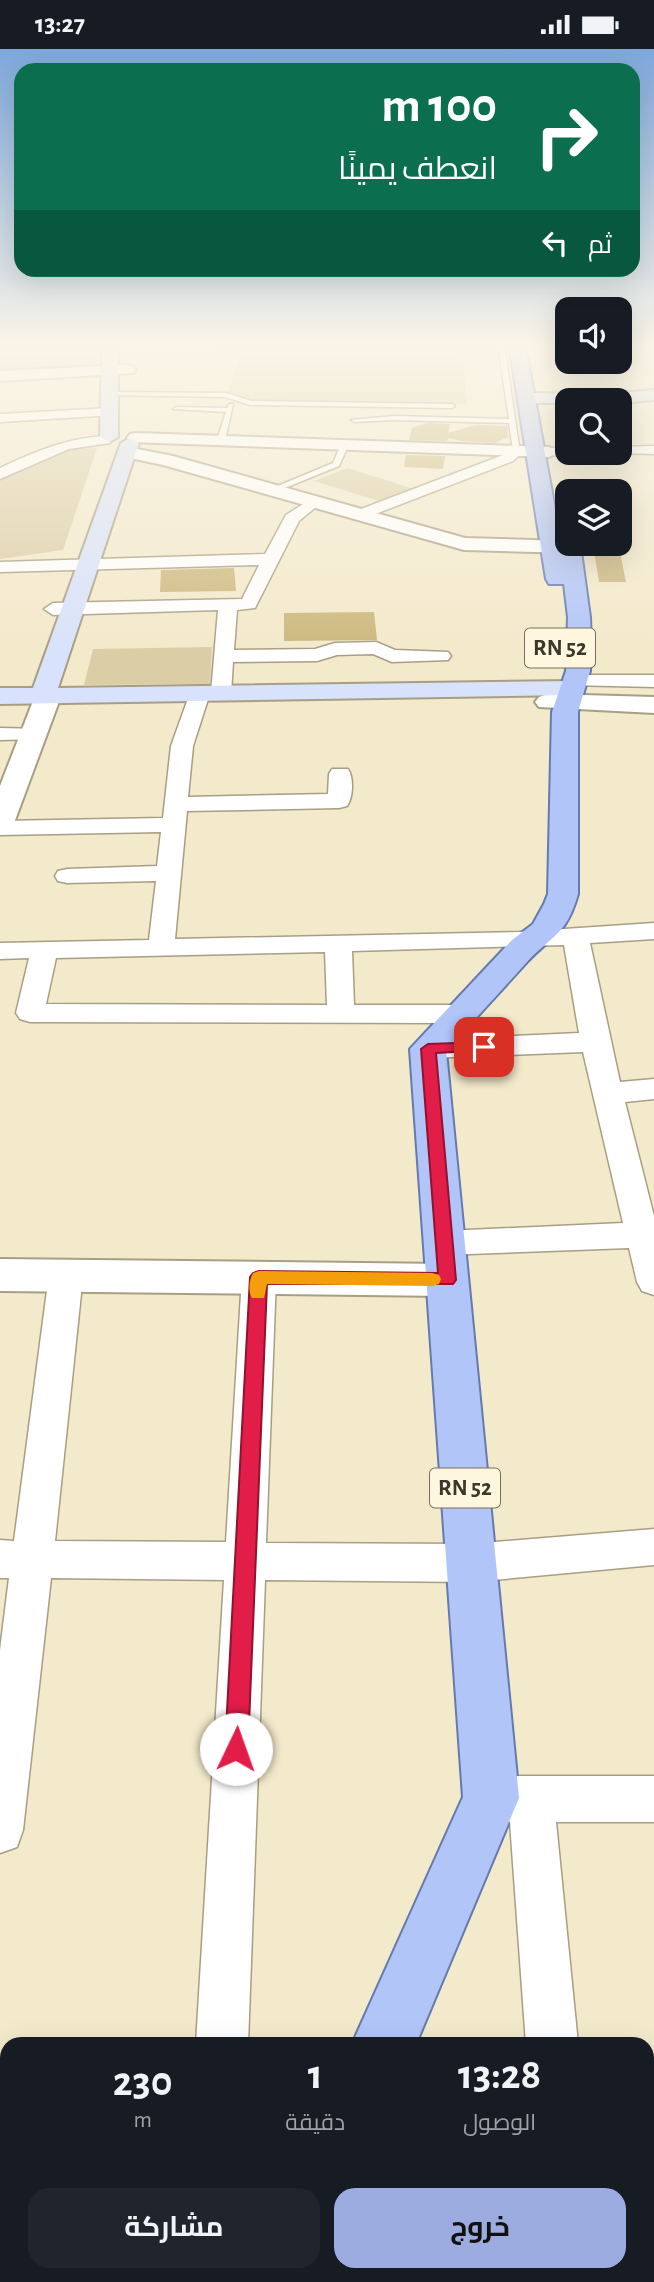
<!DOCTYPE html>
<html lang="ar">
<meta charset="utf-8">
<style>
:root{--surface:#171b24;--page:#20242c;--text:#f1f3f6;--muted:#9ea1a6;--accent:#9cace1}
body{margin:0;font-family:"Alegreya Sans",Cairo,sans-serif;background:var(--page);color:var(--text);direction:rtl;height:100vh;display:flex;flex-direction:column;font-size:26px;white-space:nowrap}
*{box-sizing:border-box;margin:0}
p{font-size:23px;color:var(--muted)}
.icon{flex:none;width:38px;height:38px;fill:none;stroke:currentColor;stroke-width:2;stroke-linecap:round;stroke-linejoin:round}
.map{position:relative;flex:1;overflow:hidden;direction:ltr}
.panel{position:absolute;left:0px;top:1988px;width:654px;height:245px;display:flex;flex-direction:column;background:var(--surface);border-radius:21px 21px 0 0;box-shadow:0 7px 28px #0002;direction:rtl}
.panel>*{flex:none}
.top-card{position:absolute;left:14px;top:14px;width:626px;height:214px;border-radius:21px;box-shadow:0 7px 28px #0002;direction:rtl;background:#0b6e4f;color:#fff;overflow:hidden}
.tools{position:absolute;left:555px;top:248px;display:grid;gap:14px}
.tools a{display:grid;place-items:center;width:77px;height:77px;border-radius:14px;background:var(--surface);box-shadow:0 7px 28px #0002;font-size:35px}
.pin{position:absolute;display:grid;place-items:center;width:60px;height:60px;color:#fff;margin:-30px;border-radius:14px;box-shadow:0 4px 10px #0006}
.me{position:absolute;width:77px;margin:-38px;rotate:3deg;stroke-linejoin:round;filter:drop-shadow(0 0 5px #0008)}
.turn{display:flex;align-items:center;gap:24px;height:147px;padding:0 28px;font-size:32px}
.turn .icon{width:91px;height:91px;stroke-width:2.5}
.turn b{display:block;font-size:49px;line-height:60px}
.then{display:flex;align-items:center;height:66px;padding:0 28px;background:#0003;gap:14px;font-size:26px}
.eta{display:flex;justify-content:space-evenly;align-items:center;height:119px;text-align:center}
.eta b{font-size:42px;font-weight:700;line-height:49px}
.cta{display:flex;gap:14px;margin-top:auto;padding:14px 28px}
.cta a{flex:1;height:80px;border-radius:21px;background:var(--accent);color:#111;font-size:28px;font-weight:700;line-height:80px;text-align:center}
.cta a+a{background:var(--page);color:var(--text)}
.status{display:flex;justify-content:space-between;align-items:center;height:49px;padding:0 35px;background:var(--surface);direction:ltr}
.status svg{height:19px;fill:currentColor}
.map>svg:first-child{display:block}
.green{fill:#dbcda5}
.building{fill:#ccb77d}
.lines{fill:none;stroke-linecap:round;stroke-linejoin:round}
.service-casing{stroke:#a89e83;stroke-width:3}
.minor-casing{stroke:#a89e83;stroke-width:3}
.tertiary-casing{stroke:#a89e83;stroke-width:4}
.secondary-casing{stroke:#a89e83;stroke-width:4}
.primary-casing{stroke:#667aae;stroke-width:4}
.service{fill:#fff;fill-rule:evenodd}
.minor{fill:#fff;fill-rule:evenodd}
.tertiary{fill:#fff;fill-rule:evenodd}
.secondary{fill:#d8e2fc;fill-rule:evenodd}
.primary{fill:#b1c5f9;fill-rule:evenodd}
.route{fill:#e11d48;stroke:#92132f;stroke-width:2}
.slow{fill:#f59e0b}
.labels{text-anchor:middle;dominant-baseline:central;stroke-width:7;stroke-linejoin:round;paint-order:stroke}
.shield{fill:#fff6df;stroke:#767061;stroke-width:2}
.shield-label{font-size:23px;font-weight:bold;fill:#3b372b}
</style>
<div class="status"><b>13:27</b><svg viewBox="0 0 49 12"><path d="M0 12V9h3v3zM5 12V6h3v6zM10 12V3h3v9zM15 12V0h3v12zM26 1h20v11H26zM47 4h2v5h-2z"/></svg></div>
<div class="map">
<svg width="654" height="2233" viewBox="0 0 654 2233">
<rect width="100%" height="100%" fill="#f3e9cb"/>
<g class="green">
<polygon points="0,295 96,295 97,320 0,324"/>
<polygon points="244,298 462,301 467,355 258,352 227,345"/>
<polygon points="97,399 63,501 0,510 0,430 65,400"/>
<polygon points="347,419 414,440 382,453 314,432"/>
<polygon points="212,598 210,635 84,636 93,600"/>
</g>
<g class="building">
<polygon points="427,374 450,375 448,384 476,376 507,377 508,388 495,394 461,392 448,389 447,392 409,391 412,379"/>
<polygon points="406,406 445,407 443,420 404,418"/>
<polygon points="594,502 620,503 626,533 599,533"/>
<polygon points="234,519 236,542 160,543 161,521"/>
<polygon points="374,563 377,591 284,592 284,564"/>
</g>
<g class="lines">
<g class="service-casing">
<g id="service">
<polygon points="498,295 504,295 520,404 513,402 509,374 394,371 355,373 351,371 394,367 509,370"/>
<polygon points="110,343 226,344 251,352 452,355 455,357 452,359 250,356 225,348 108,346"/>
<polygon points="229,355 233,355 225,391 221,393 217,391 226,363 173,360 176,358 227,359"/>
<polygon points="342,393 349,395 339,417 275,443 268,441 333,414"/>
</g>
</g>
<g class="minor-casing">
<g id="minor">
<polygon points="207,295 504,295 508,298 502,302 213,299"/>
<polygon points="110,359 115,360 115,366 0,373 0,365"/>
<path d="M105 387 110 388 112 391 110 394 69 400 0 430V419C34 403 67 389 105 387Z"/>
<polygon points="654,397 654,405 614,404 620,404 620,398"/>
<polygon points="517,398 524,402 513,412 365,469 353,469 351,466 353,463 503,406"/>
<polygon points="549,399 567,399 567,404 574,404 567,407 544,406 542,403 544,400"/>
<polygon points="314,448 322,453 299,472 257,555 255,559 237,561 234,601 315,600 335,594 376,593 395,601 448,603 451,607 448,611 392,613 373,605 337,606 317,612 233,613 231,644 228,648 214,648 211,644 218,561 53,566 44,560 53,554 242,550 259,516 0,523 0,513 265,505 286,466"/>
<polygon points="574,626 654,626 654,638 567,636 564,632 567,628"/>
<path d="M200 638 207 640 210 644 193 697 188 748 328 745 329 725 332 720H348C354 729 353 749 347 757L339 759 187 762 175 890 519 883 654 874V890L590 894 620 1033 654 1030V1050L625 1053 654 1167V1246L642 1242 637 1233 629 1199 444 1206 432 1203 427 1194 432 1185 444 1182 623 1174 583 1003 428 1009 418 1007 414 1000 418 993 428 991 579 984 564 896 352 902 354 956H459L469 959 473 965 469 971 459 974 30 973 20 970 16 964 29 909 0 910V894L149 891 156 832 67 834 58 832 55 827 58 822 67 820 157 817 161 783 0 786V772L163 769 171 697 190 644 193 640ZM325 903 327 956 46 955 56 909Z"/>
<polygon points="0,679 42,680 45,685 42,690 0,691"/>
<polygon points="66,1213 78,1217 83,1226 55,1492 226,1493 242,1228 247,1219 259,1215 271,1219 276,1228 266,1494 471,1495 654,1480 654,1516 471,1533 265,1531 248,1995 196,1995 224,1531 51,1529 23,1781 17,1798 0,1804 0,1601 9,1529 0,1529 0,1491 14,1492 49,1226 54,1217"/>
<polygon points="510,1727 654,1727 654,1773 556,1773 578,1995 526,1995 510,1773 494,1766 487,1750 494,1734"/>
<rect x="648" y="2087" width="6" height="54"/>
<rect x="182" y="2226" width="58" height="7"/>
<rect x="543" y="2226" width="58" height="7"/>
</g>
</g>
<g class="tertiary-casing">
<g id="tertiary">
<polygon points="128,316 134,318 136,321 134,324 0,332 0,322"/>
<polygon points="136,384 549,398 558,403 549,408 130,393 127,389 130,385"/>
<polygon points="127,398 173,407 465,489 567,492 567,495 579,495 580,498 577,502 570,504 464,501 163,416 121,407 118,403"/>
<polygon points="48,639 57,642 61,647 14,774 10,780 0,783 0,737 35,647 39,642"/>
<polygon points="548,645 654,648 654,664 539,658 535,653 539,648"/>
<polygon points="0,1210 447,1215 462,1220 468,1231 462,1242 447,1247 0,1242"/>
</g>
</g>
<g class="secondary-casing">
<g id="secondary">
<polygon points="102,295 118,295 118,388 109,393 100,388"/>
<polygon points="654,341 654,351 620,354 620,352 567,352 567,354 526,354 518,349 526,344 607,345"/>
<polygon points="130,389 139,394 58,639 572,632 581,634 584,639 581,644 572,646 0,655 0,639 33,639 121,394"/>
</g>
</g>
<g class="primary-casing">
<g id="primary">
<path d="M509 295H525L561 493 567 490V495H580L590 568 591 595 590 622 578 663V845C566 887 553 885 527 913 500 943 473 972 446 1002L519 1749 416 1995H352L463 1748 410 1000 512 891 533 875 544 855 548 845 552 663 566 622 568 568 564 535H549L546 530Z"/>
<polygon points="248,2226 318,2226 315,2233 245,2233"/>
</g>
</g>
<use href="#service" class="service"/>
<use href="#minor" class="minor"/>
<use href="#tertiary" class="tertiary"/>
<use href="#secondary" class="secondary"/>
<use href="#primary" class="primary"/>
</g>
<linearGradient id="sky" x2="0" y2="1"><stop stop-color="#7ea8db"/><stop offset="0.49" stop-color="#faf5e8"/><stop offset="1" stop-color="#faf5e8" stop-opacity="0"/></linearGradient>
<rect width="654" height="607" fill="url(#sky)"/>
<polygon class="route" points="484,993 489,994 491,998 489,1001 436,1004 456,1231 453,1235 267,1235 248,1700 244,1708 236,1711 228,1708 225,1700 250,1228 253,1224 259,1222 438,1224 421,1000 428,995"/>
<path class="slow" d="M259 1222 432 1224 439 1226 441 1230 439 1235 432 1237 267 1235 264 1249H252C248 1242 249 1231 253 1224Z"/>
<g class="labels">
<g class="shield">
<rect x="525" y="579.5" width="70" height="39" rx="5"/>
<rect x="430" y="1419.5" width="70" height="39" rx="5"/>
</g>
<g class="shield-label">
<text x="560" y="599">RN 52</text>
<text x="465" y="1439">RN 52</text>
</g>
</g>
</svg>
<div class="tools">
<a><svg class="icon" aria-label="sound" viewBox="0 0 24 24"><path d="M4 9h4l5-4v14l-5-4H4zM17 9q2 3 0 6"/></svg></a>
<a><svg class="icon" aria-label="search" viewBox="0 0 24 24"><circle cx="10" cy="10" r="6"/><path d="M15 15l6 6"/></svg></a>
<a><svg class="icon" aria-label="layers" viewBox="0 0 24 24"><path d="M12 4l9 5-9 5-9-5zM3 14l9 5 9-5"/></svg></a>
</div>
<div class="pin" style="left:484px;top:998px;background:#d93025"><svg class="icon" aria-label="arrive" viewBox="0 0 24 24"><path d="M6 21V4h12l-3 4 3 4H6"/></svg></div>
<svg class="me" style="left:236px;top:1700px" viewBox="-20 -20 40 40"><circle r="19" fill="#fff"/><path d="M0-13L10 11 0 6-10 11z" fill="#e11d48"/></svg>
<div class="top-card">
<div class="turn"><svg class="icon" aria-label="right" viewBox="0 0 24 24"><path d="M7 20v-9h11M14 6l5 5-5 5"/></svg><div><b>100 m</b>انعطف يمينًا</div></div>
<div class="then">ثم<svg class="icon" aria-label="left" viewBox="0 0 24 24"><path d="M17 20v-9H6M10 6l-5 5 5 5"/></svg></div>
</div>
<section class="panel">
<div class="eta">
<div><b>13:28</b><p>الوصول</p></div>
<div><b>1</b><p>دقيقة</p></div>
<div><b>230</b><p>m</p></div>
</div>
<div class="cta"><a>خروج</a><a>مشاركة</a></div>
</section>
</div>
